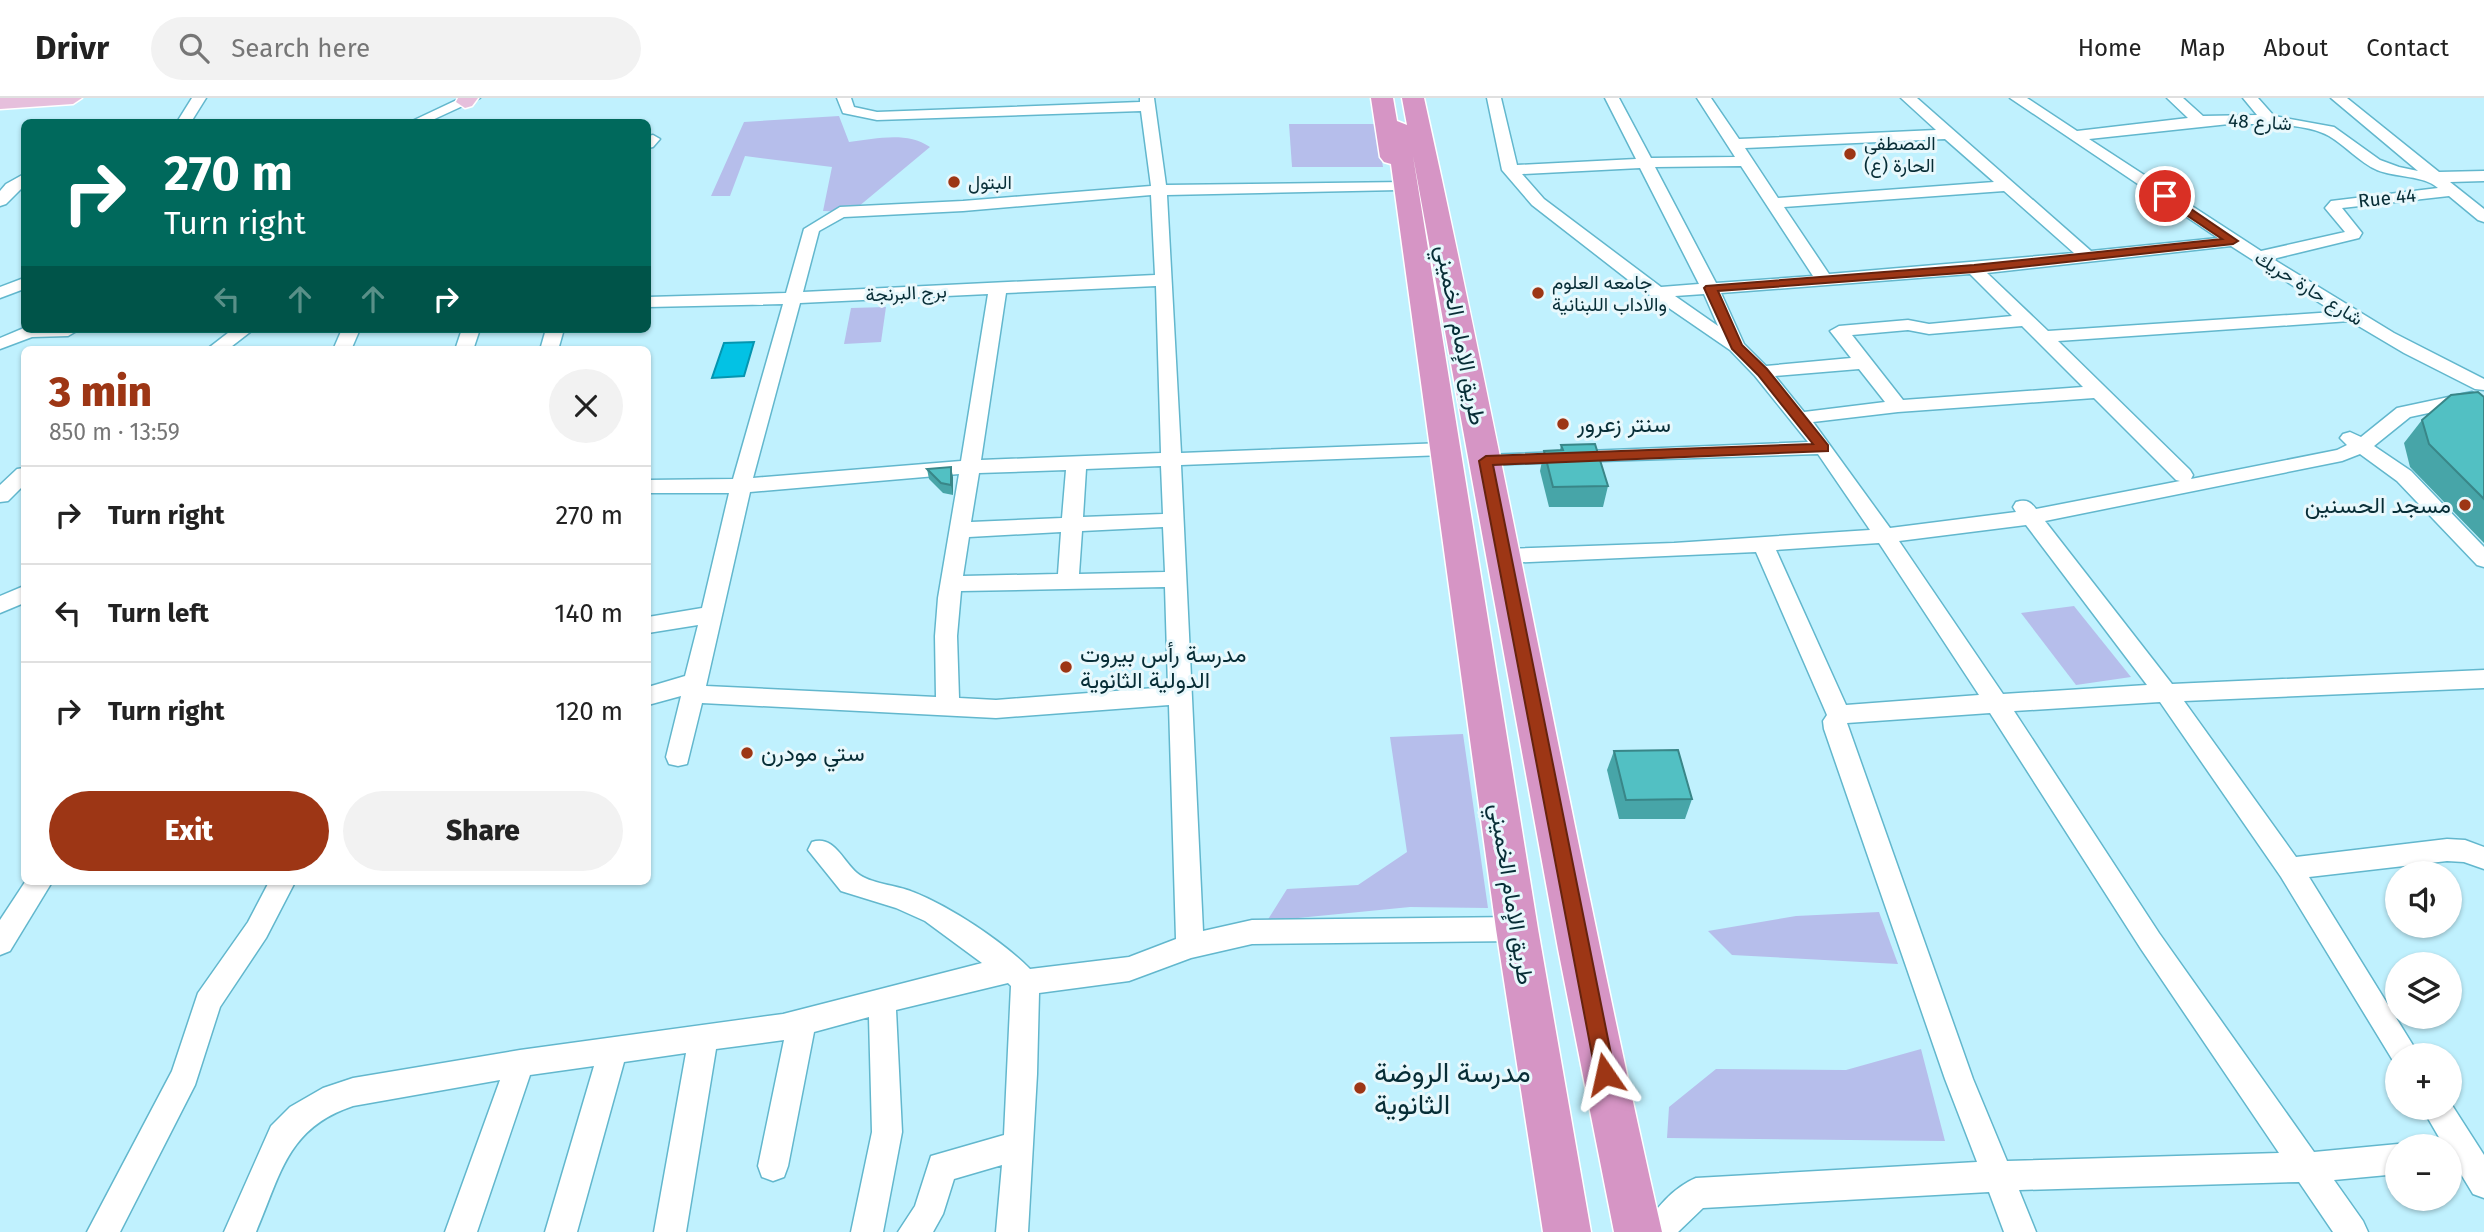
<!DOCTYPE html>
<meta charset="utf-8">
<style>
:root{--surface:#fff;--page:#f2f2f2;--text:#222;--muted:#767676;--line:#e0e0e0;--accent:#9d3615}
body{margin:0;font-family:"Fira Sans",Vazirmatn,sans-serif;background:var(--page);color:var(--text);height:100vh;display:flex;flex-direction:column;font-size:26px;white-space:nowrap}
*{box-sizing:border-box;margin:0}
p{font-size:23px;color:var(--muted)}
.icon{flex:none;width:38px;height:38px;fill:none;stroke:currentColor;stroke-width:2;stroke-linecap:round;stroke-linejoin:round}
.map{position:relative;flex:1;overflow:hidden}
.side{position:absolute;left:21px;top:248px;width:630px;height:539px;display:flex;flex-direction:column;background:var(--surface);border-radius:10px;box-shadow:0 2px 5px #0004}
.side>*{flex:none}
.banner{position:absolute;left:21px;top:21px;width:630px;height:214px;border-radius:10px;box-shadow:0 2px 5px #0004;background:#00695c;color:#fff;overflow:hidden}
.buttons{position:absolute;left:2385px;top:763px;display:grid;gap:14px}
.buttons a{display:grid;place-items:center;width:77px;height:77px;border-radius:50%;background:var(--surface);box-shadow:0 2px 5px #0004;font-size:35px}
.pin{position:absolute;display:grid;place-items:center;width:60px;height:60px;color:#fff;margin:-30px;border:4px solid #fff;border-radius:50%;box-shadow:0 2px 7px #0007}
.me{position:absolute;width:77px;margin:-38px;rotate:349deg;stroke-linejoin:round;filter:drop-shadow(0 0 5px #0008)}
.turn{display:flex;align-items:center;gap:24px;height:147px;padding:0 28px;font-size:32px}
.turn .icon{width:91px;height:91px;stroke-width:2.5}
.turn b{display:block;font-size:49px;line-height:60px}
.lanes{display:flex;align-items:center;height:66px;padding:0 28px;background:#0003;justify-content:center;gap:35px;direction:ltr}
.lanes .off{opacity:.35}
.round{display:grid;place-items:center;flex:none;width:74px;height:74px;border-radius:37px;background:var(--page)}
.headline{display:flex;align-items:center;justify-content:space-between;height:119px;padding:0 28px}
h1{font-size:42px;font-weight:800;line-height:52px;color:var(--accent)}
.primary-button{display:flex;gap:14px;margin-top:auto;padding:14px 28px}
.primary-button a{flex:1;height:80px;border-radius:42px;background:var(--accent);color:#fff;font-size:28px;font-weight:800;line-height:80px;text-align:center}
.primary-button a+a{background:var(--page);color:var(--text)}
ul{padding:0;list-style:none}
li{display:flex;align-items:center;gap:21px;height:98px;padding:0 28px;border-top:2px solid var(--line)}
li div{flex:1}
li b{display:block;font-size:26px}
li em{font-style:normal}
header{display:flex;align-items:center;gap:42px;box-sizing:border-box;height:98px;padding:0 35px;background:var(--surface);border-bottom:2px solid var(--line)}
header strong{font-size:33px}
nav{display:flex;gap:38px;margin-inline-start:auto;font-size:24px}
.search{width:490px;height:63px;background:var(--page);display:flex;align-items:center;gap:18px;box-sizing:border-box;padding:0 24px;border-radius:38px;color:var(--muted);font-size:26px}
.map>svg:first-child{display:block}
.green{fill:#b6beeb}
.water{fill:#03c2e4;stroke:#0495b0;stroke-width:2}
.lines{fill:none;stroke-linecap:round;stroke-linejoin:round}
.minor-casing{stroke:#62b7cd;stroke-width:3}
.major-casing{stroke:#fff;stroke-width:3}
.highway-casing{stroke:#fff;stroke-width:3}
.minor{fill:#fff;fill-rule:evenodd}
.major{fill:#e6bfdc;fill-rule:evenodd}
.highway{fill:#d695c5;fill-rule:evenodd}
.wall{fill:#47a5a8}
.shaded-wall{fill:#398688}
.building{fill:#52c0c3;stroke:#398688;stroke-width:2}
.route{fill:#9d3615;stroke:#66230e;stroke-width:2}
.poi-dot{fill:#9d3615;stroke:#e8f8fc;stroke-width:2.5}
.labels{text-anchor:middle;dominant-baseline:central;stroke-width:6;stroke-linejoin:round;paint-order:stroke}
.far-street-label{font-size:19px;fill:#072d36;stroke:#e8f8fc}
.far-poi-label{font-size:19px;fill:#072d36;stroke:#e8f8fc;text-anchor:start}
.street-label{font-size:23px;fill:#072d36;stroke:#e8f8fc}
.poi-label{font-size:23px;fill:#072d36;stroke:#e8f8fc;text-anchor:start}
.near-poi-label{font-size:28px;fill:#072d36;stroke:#e8f8fc;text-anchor:start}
</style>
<header>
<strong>Drivr</strong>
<div class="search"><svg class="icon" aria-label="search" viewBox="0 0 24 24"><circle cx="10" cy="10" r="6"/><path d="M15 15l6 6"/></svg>Search here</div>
<nav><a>Home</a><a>Map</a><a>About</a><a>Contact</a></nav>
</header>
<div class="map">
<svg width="2484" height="1134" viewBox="0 0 2484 1134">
<rect width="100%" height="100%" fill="#c0f1fe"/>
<g class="green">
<path d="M839 18 849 44C876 41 906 33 930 49L852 114 823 113 832 69 745 58 730 98H711L744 24Z"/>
<polygon points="1289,26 1376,26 1383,69 1292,69"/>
<polygon points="886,209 881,244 844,246 851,210"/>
<polygon points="2074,508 2131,579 2076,587 2021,515"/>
<polygon points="1463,636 1488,810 1410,809 1267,823 1287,791 1358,787 1407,754 1390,639"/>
<polygon points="1879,814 1898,866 1732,857 1708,833 1796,818"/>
<polygon points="1921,951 1945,1043 1667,1040 1669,1009 1716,971 1846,972"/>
</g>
<polygon class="water" points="754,244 744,278 712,280 724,245"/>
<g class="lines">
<g class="minor-casing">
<g id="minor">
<polygon points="192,0 206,0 191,24 177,24"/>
<polygon points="461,0 480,0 428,24 410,24"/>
<path d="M837 0H851L854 9 877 14 1140 4V0H1154L1166 87 1405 84 1407 87 1399 92 1167 97 1181 355 1444 345 1451 347 1454 351 1451 355 1444 357 1181 367 1203 833 1252 822 1517 819 1526 823 1530 831 1526 839 1517 843 1252 846 1191 860 1129 883 1039 895 1037 976 1028 1134H996L1002 1067 954 1081 943 1116 933 1134H898L915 1108 931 1058 1004 1037 1011 888 1008 885 896 912 902 1034 883 1134H851L872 1034 869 919 814 934 788 1068 784 1079 773 1083 762 1079 758 1068 784 942 716 951 686 1134H654L686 955 624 964 577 1134H545L594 968 530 977 477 1134H445L500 982 353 1008C287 1030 281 1076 256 1134H224L271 1028 290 1009 323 990 353 980 520 952 783 916 982 865 925 823 896 810 841 793 808 752 812 744C834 737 842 762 857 775 870 786 897 787 913 794 951 809 1002 843 1030 871L1129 859 1176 841 1169 607 996 620 702 605 687 666 678 668 669 666 666 659 681 598 648 607V589L685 578 698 527 648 535V519L702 510 729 395H648V382L733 381 783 206 648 209V199L786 195 804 131 840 109 963 103 1151 88 1141 13 877 22 843 15ZM1151 97 1155 177 803 194 819 133 844 119 963 113ZM1156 188 1161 355 981 362 1006 195ZM988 196 961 363 753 380 800 205ZM1161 368 1163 416 1083 419 1086 371ZM1066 372 1062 420 971 424 979 375ZM959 376 938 500 935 538 936 599 706 588 750 394ZM1163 429 1165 474 1079 476 1082 433ZM1061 434 1058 476 963 478 969 439ZM1165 489 1168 589 996 602 959 600 957 538 961 493Z"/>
<path d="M1487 0H1501L1517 67 1636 61 1605 0H1619L1651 60 1735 59 1697 0H1711L1739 41 1936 32 1901 0H1917L2091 153 2218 140 2010 0H2027L2077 33 2188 20 2167 0H2183L2203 18 2257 17 2243 0H2258L2274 18 2334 29 2380 62 2399 69 2418 73 2331 0H2347L2439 74 2484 73V83L2450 84 2484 111V124L2478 122 2449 98 2342 110 2362 135 2359 140 2273 161 2394 235 2484 281V292L2475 291 2404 255 2350 223 2058 243 2190 372 2193 377 2191 381 2337 352 2347 347 2340 340 2343 336 2350 334 2361 339 2397 310 2472 294 2481 300 2479 304 2410 319 2374 348 2411 373 2484 449V469L2477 467 2397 383 2360 356 2342 363 2045 423 2172 586 2484 572V590L2184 603 2296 759 2447 741 2465 742 2484 749V771L2464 764 2447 763 2309 779 2419 957H2398V967L2395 966 2281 779 2160 604 2014 613 2159 835 2314 1054 2398 1046 2403 1048H2398V1076L2334 1082 2363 1123 2368 1134H2333L2299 1084 2019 1092 2036 1134H2004L1989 1094 1703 1110 1678 1134H1643C1653 1112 1674 1089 1696 1080L1977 1064 1945 981 1824 631 1823 623 1827 617 1756 454 1505 465 1498 463 1494 458 1498 453 1505 451 1674 445 1870 432 1818 356 1479 367 1476 363 1479 359 1486 357 1808 344 1755 278 1730 252 1631 184 1532 107 1502 72ZM2229 26C2257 26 2305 24 2329 38 2346 48 2359 64 2377 72 2397 80 2423 77 2438 90L2331 103 2325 110 2345 134 2261 153 2089 41ZM1945 41 1994 84 1778 100 1745 50ZM1741 68 1813 178 1716 185 1655 69ZM1640 70 1699 186 1661 189 1544 101 1522 76ZM2004 93 2074 155 1829 176 1784 109ZM2231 148 2334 214 2048 233 1987 175ZM1970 176 2012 218 1929 226 1908 222 1839 228 1830 233 1851 260 1766 268 1744 246 1721 195ZM1704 196 1718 228 1675 198ZM2022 228 2083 289 1903 302 1852 237 1908 232 1929 236ZM1859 271 1885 304 1804 314 1775 278ZM2094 300 2176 382 2180 383 2036 411C2030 403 2026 401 2016 404L2013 409 2016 414 1890 430 1813 324 1898 314ZM2026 427 2147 587 2003 596 1899 443ZM1879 445 1979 597 1846 607 1776 452ZM1990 615 2141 851 2279 1055 2007 1063 1973 981 1847 625Z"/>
<polygon points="653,37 660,41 653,49 648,50 648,38"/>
<polygon points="24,76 24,88 6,106 0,108 0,93 6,86"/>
<polygon points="24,180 24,191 0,200 0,189"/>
<polygon points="24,230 24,231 80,231 68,238 32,239 0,251 0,240"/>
<polygon points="233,231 254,231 227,252 206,252"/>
<polygon points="342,231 360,231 351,252 333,252"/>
<polygon points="462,231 480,231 473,252 455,252"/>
<polygon points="546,231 564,231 558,252 540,252"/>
<polygon points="24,370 24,387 8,403 0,404 0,387 17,371"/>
<polygon points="24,488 24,505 0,515 0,498"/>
<polygon points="25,784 52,784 10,853 0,857 0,822"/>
<polygon points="269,784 295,784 266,840 220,909 195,987 120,1134 87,1134 172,973 198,895 248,824"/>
<polygon points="2450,1004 2484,1057 2484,1100 2473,1096 2450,1058 2450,1048 2444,1048 2422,1010 2450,1010"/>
</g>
</g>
<g class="major-casing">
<g id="major">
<polygon points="0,0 82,0 73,6 0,11"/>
<polygon points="458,0 478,0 472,8 465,10 456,4"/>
</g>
</g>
<g class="highway-casing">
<path id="highway" d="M1371 0H1393L1397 23 1407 27 1402 0H1424C1508 377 1576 757 1662 1134H1614L1558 851 1413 58 1538 831 1591 1134H1543L1496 831 1391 66 1384 64 1380 59Z"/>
</g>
<use href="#minor" class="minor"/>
<use href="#major" class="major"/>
<use href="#highway" class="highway"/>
</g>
<g class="wall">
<polygon points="2484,299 2484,445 2410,369 2404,345 2422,322"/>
<polygon points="1561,347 1608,388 1603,409 1549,409 1540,373 1544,353 1560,352"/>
<polygon points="927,371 953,379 953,397 943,395 929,381"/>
<polygon points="1614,653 1692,701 1685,721 1619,721 1607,672"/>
</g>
<polygon class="shaded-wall" points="951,369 953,379 953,397 951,387"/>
<g class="building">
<polygon points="2478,294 2484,299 2484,401 2429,346 2422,322 2451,297"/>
<polygon points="1595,346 1608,388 1553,389 1544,353 1563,352 1561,347"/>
<polygon points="951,369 951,387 941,385 927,371"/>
<polygon points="1678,652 1692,701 1626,702 1614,653"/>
</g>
<polygon class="route" points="2161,96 2169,96 2238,143 2233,146 1974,174 1718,193 1742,247 1767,271 1828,347 1828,353 1493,367 1615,976 1612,983 1605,986 1597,983 1479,363 1486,358 1813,346 1758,277 1732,251 1704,190 1706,188 1974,167 2222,141 2161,100"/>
<g class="poi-dot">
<circle cx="1850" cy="56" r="7"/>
<circle cx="954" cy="84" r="7"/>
<circle cx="1538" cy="195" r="7"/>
<circle cx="1563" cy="326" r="7"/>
<circle cx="2465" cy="407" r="7"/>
<circle cx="1066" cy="569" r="7"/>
<circle cx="747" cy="655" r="7"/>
<circle cx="1360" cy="990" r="7"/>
</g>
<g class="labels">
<g class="far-street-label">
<text transform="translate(2260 24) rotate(3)">شارع 48</text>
<text transform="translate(2387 100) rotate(-6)">Rue 44</text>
<text transform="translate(2309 190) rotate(32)">شارع حارة حريك</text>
<text transform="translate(906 195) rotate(-3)">برج البرنجة</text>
</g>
<g class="far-poi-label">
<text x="1864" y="45">المصطفى<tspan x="1864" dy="22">الحارة (ع)</tspan></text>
<text x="968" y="84">البتول</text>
<text x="1552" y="184">جامعه العلوم<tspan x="1552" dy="22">والاداب اللبنانية</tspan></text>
</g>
<g class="street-label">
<text transform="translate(1461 237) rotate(79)">طريق الإمام الخميني</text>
<text transform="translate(1512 796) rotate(81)">طريق الإمام الخميني</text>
</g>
<g class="poi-label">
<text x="1577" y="326">سنتر زعرور</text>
<text x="2451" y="407" text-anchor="end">مسجد الحسنين</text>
<text x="1080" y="556">مدرسة رأس بيروت<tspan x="1080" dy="26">الدولية الثانوية</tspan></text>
<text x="761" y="655">ستي مودرن</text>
</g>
<g class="near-poi-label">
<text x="1374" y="974">مدرسة الروضة<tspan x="1374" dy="32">الثانوية</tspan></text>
</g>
</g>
</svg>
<div class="buttons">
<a><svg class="icon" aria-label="sound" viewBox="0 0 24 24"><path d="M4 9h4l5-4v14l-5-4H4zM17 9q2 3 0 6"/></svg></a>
<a><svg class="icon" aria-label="layers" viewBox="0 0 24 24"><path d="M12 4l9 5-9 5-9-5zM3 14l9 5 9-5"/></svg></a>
<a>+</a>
<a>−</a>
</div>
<div class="pin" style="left:2165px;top:98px;background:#d93025"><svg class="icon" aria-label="arrive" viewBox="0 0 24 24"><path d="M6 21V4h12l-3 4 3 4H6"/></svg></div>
<svg class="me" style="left:1605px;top:976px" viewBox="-20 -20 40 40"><path d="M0-17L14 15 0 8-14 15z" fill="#9d3615" stroke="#fff" stroke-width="4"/></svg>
<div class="banner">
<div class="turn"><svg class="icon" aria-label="right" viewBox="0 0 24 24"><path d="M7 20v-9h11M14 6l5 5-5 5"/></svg><div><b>270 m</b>Turn right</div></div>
<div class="lanes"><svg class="icon off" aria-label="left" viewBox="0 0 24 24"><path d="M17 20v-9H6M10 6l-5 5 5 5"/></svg><svg class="icon off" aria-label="ahead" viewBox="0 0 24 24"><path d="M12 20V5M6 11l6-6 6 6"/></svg><svg class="icon off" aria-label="ahead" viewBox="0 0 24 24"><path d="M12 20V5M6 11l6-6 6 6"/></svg><svg class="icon" aria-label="right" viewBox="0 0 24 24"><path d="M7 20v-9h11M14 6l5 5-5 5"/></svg></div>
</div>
<section class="side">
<div class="headline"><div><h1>3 min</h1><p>850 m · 13:59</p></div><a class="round"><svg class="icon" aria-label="close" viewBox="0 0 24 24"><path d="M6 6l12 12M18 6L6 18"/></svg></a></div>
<ul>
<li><svg class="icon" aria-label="right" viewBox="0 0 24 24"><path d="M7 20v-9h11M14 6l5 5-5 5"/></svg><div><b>Turn right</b></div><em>270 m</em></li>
<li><svg class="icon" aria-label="left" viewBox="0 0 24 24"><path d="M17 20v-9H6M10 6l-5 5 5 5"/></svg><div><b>Turn left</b></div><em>140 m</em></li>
<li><svg class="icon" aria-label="right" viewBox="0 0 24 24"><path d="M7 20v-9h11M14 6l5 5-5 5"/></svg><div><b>Turn right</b></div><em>120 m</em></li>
</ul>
<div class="primary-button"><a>Exit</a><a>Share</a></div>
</section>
</div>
